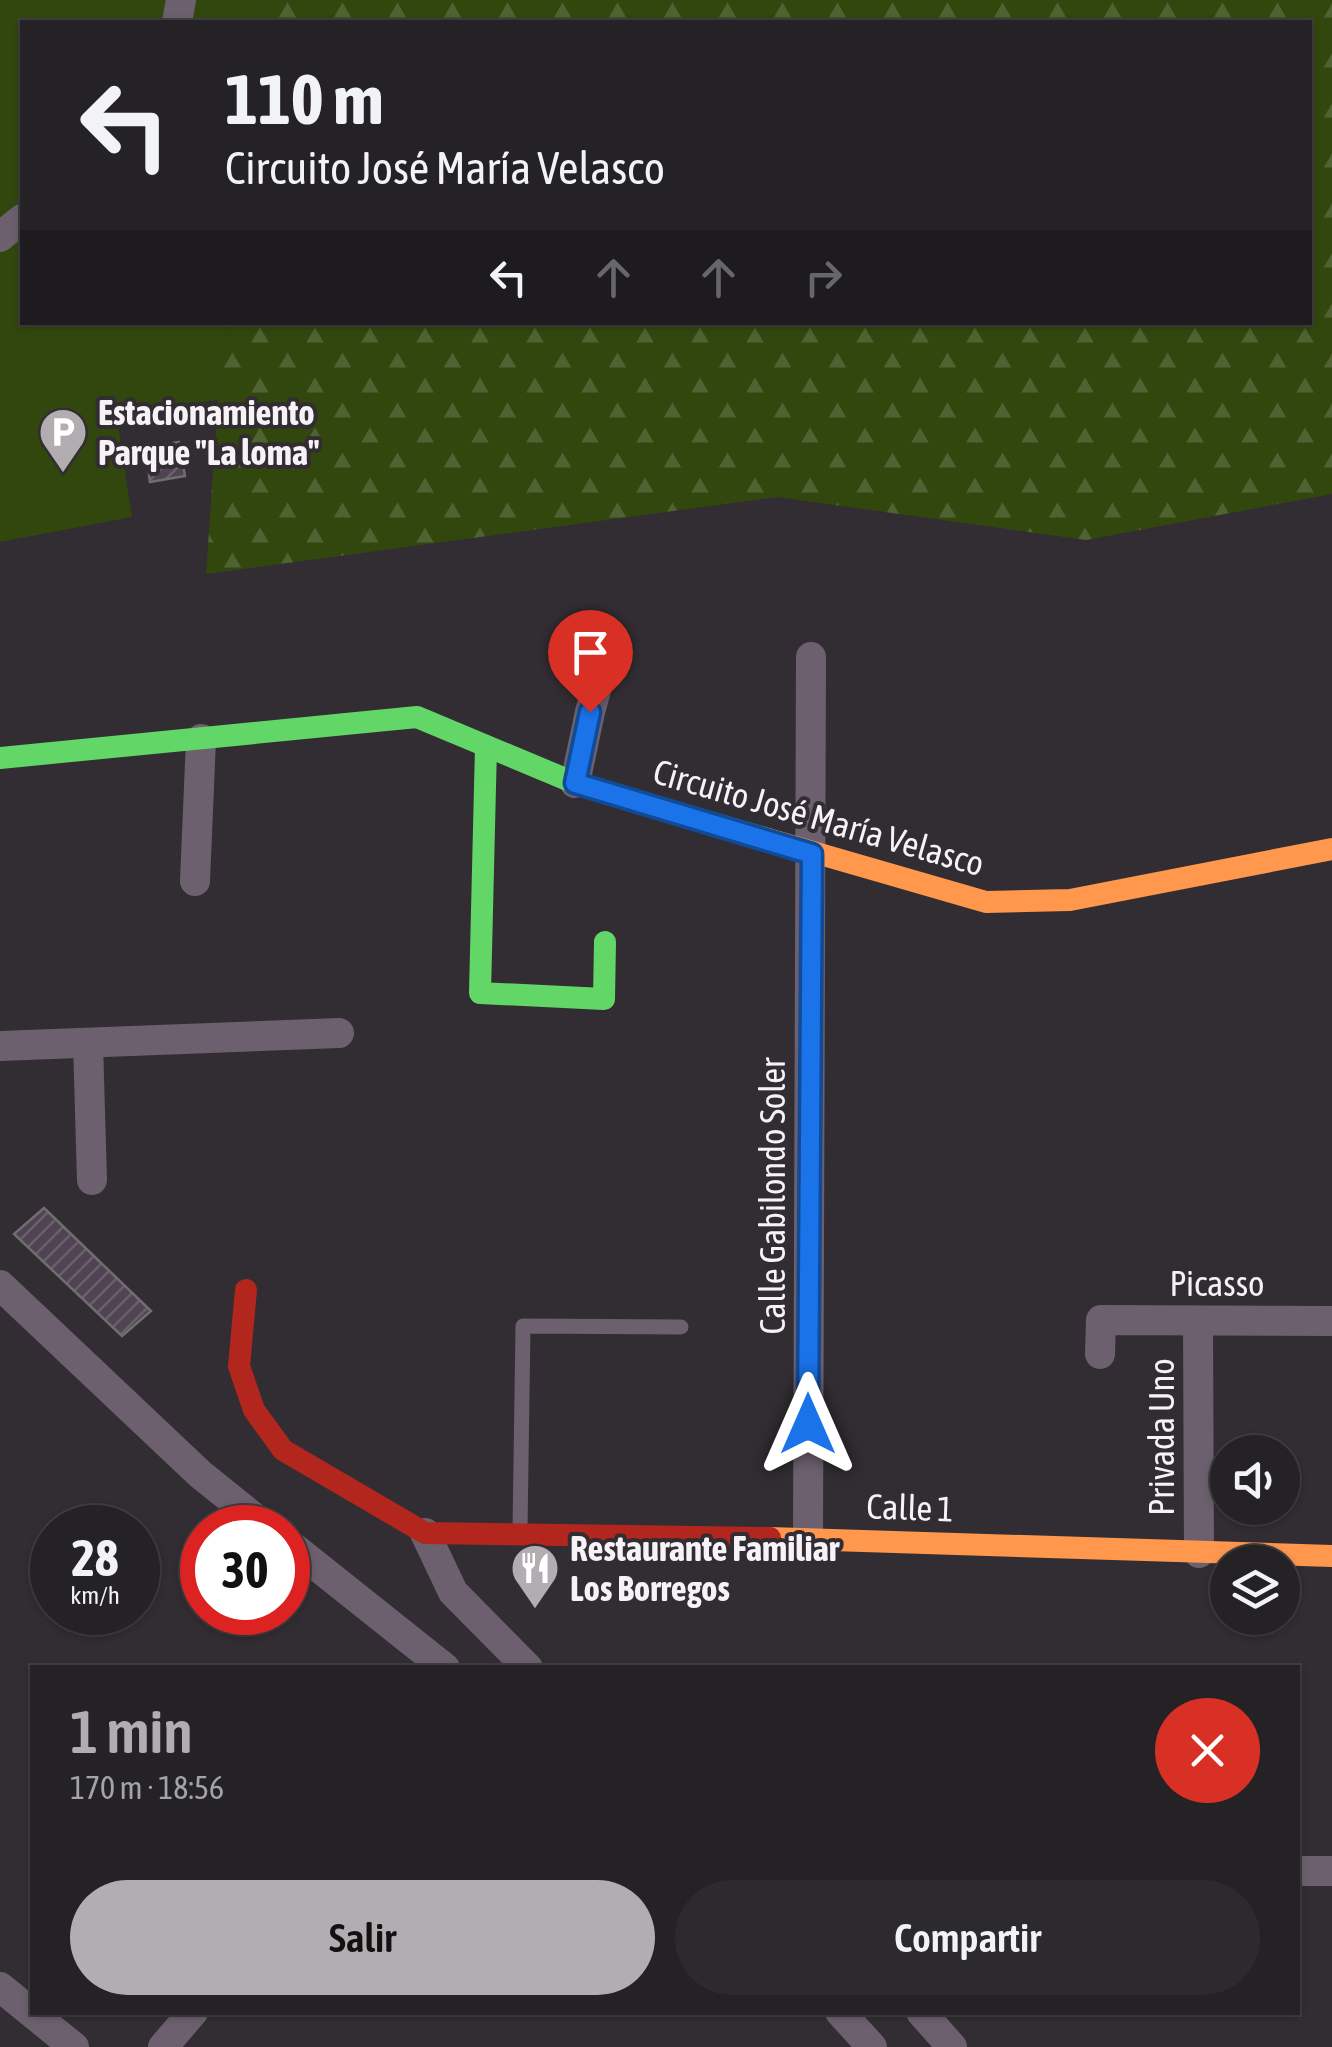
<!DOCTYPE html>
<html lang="es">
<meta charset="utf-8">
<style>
:root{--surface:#252226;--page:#2d2a2e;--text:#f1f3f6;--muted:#a3a4a7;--line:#423f43;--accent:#b1adb1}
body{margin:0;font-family:"Asap Condensed",sans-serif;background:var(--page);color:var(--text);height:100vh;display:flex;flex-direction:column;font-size:38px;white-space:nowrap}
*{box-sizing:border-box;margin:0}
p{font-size:32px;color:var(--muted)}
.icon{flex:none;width:55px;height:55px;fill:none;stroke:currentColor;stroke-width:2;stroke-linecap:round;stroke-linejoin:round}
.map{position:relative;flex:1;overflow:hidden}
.drawer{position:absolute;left:30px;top:1665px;width:1270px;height:350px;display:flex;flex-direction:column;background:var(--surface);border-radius:0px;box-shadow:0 2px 8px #0004,0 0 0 2px var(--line)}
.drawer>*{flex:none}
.guide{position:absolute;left:20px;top:20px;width:1292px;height:305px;border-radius:0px;box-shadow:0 2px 8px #0004,0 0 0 2px var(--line);background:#252226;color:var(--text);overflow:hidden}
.tools{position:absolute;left:1210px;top:1435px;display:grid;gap:20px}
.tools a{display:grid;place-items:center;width:90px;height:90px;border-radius:50%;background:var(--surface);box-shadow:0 2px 8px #0004,0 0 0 2px var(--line);font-size:50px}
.speed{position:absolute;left:30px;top:1505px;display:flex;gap:20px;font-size:50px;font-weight:700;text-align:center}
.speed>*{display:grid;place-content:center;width:130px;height:130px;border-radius:50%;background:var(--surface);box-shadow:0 2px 8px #0004,0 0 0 2px var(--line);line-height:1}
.speed small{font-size:25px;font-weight:400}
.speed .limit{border:15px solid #d22;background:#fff;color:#111}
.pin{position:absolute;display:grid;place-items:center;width:85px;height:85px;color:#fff;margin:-102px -42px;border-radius:50% 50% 50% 0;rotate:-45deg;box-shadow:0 0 10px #0007}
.pin .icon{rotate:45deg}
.me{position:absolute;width:110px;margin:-55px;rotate:0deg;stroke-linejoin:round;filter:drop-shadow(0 0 8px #0008)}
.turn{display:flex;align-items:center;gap:35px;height:210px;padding:0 40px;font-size:45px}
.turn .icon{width:130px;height:130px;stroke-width:2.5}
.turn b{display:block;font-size:70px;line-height:85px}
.lanes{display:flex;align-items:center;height:95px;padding:0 40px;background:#0003;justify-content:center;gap:50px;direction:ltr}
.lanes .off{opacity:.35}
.round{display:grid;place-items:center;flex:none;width:105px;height:105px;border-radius:52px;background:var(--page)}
.head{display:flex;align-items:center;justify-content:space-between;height:170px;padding:0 40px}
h1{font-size:60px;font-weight:600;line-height:75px;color:var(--accent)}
.action{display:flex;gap:20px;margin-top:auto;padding:20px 40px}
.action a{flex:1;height:115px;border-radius:60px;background:var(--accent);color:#111;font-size:40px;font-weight:600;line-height:115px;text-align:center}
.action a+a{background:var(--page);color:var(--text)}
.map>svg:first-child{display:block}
.green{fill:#32470e}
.forest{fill:url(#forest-firs)}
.building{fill:url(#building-hatch);stroke:#706d70;stroke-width:2.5}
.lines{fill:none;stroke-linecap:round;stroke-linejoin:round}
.lane{stroke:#6c606e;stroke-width:15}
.street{stroke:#6c606e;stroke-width:30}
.fast{stroke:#63d668;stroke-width:22}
.slow{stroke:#ff974d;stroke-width:22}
.jam{stroke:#b3261e;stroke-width:22}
.route-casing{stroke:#114b97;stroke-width:25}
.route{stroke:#1a73e8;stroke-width:18}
.labels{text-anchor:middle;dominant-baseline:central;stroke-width:8;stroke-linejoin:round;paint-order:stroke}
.poi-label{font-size:35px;font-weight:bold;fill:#f6f2f6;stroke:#322c33;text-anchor:start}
.street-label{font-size:35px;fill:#f6f2f6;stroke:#322c33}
</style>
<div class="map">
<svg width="1332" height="2047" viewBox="0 0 1332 2047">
<defs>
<pattern id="forest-firs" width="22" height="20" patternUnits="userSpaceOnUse" patternTransform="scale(2.5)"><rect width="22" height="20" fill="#32470e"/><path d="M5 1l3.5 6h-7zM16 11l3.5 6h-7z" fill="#506232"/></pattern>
<pattern id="building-hatch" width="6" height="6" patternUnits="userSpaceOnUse" patternTransform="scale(2.5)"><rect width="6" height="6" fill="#504352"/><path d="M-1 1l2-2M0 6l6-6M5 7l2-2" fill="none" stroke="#6a5f6c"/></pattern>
</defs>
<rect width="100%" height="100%" fill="#312d32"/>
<polygon class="green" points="0,0 264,0 261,22 22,22 22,322 227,323 218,400 116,412 132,517 0,542"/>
<polygon class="forest" points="264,0 1332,0 1332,494 1086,540 777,497 206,574 218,400 227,323 1310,322 1310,22 261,22"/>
<g class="building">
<polygon points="179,442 185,476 150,482 145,448"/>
<polygon points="44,1208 151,1311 122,1336 14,1234"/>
</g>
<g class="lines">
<polyline class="lane" points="520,1530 523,1326 681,1327"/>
<g class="street">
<polyline points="177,22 181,0"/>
<polyline points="0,237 22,219"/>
<polyline points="575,783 590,712 611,636"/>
<polyline points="195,881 201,739"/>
<polyline points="88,1043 92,1180"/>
<polyline points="0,1046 339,1033"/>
<polyline points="0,1285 200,1474 267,1528"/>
<polyline points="1198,1321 1199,1553"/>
<polyline points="1100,1354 1101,1320 1332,1321"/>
<polyline points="425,1533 453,1592 528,1668"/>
<polyline points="808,1538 811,657"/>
<polyline points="288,1543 445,1668"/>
<polyline points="1298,1871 1332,1871"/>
<polyline points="0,1987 74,2047"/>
<polyline points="840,2012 872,2047"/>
<polyline points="921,2012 952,2047"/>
<polyline points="163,2047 193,2012"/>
</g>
<g class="fast">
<polyline points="486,746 480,993 604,999 605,942"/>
<polyline points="0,758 417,717 575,783 768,839"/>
</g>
<g class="slow">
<polyline points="768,839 986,902 1070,900 1332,849"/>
<polyline points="770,1538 1332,1556"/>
</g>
<polyline class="jam" points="246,1290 239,1366 254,1410 283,1450 425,1533 770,1538"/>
</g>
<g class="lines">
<g class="route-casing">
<polyline id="route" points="590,712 575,783 812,854 808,1424"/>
</g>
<use href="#route" class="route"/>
</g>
<defs>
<g id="parking-pin" transform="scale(2.5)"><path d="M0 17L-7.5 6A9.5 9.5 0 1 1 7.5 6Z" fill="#b1adb1" stroke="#322c33"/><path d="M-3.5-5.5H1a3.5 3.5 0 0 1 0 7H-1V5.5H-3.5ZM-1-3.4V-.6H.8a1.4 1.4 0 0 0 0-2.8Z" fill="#fff"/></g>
<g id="restaurant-pin" transform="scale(2.5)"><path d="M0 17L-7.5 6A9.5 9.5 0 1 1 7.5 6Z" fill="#b1adb1" stroke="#322c33"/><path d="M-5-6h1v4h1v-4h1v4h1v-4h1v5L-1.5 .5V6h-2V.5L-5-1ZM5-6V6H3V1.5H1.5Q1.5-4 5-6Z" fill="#fff"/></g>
</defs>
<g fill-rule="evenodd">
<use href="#parking-pin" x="63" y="432"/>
<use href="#restaurant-pin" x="535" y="1568"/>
</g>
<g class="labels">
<g class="poi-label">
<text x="98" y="412">Estacionamiento<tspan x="98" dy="40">Parque "La loma"</tspan></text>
<text x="570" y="1548">Restaurante Familiar<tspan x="570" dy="40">Los Borregos</tspan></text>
</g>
<g class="street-label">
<text transform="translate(819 817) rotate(16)">Circuito José María Velasco</text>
<text transform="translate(772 1196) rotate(-90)">Calle Gabilondo Soler</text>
<text x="1217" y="1283">Picasso</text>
<text transform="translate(1161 1437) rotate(-90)">Privada Uno</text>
<text transform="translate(910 1507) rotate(2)">Calle 1</text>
</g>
</g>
</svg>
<div class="tools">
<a><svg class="icon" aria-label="sound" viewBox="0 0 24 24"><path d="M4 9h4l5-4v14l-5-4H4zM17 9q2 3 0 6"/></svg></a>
<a><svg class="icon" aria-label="layers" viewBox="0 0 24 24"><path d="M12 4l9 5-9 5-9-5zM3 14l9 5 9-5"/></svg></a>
</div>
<div class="speed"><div>28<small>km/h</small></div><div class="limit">30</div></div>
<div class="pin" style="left:590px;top:712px;background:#d93025"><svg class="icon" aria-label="arrive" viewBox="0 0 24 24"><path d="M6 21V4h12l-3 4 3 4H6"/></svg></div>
<svg class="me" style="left:808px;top:1424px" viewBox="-20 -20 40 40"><path d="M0-17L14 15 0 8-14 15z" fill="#1a73e8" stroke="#fff" stroke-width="4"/></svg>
<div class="guide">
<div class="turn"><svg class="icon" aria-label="left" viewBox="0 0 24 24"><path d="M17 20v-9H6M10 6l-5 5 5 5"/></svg><div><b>110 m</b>Circuito José María Velasco</div></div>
<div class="lanes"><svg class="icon" aria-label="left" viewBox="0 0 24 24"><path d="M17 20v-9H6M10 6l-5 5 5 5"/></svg><svg class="icon off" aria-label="ahead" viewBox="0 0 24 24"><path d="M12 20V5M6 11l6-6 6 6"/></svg><svg class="icon off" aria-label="ahead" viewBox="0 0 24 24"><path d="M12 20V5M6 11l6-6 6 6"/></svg><svg class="icon off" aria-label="right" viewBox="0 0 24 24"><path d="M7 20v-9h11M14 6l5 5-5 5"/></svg></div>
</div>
<section class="drawer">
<div class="head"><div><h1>1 min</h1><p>170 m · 18:56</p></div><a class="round" style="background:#d93025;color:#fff"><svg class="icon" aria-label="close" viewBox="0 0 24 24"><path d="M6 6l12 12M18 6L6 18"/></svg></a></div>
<div class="action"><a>Salir</a><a>Compartir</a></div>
</section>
</div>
